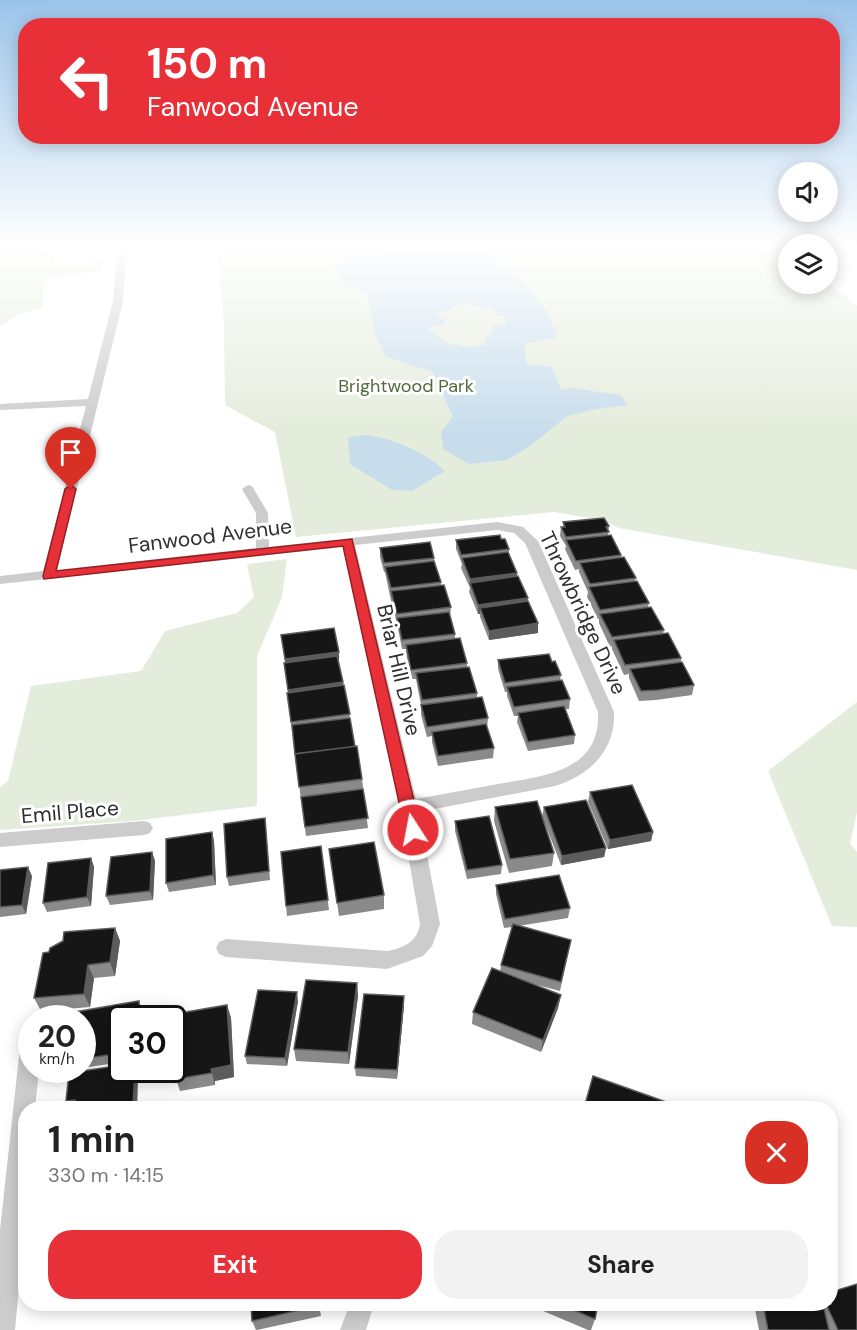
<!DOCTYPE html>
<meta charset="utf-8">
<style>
:root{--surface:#fff;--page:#f2f2f2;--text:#222;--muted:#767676;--accent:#e73038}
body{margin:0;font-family:"DM Sans",sans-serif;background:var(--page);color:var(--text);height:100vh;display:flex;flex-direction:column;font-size:22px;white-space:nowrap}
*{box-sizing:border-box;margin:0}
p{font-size:20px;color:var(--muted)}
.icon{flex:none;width:33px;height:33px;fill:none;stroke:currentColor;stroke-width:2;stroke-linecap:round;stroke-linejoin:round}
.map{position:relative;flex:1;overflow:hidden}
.details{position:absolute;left:18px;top:1101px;width:820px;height:210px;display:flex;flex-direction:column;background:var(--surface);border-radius:24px;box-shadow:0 3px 15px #0003}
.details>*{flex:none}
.hud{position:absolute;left:18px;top:18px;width:822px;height:126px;border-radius:24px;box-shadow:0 3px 15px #0003;background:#e73038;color:#fff;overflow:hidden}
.tools{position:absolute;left:778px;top:162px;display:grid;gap:12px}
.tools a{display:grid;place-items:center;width:60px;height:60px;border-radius:50%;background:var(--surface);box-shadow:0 3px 15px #0003;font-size:30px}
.speed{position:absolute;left:18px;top:1005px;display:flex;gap:12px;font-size:30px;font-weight:700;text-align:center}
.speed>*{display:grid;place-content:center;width:78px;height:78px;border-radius:50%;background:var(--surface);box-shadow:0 3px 15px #0003;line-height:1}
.speed small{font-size:15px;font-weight:400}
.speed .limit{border:3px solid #111;border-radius:9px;background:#fff;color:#111}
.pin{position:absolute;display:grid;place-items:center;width:51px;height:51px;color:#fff;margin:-62px -26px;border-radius:50% 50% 50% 0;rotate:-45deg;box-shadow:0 0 6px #0007}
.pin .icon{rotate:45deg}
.me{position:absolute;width:66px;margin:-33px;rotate:349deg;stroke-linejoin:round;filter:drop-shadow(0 0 4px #0008)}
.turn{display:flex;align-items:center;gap:21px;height:126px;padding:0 30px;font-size:27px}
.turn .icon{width:78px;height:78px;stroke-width:2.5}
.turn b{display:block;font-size:42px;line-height:51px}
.round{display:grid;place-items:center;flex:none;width:63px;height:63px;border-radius:24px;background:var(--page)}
.summary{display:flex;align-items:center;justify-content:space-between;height:102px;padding:0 30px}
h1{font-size:36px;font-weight:700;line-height:45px}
.button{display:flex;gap:12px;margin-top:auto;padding:12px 30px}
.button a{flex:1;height:69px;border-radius:24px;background:var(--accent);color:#fff;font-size:24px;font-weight:700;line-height:69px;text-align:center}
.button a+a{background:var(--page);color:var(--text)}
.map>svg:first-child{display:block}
.green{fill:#e4ecdc}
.water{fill:#c8ddec;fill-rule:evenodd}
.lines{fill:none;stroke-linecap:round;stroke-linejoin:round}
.minor{fill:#ccc;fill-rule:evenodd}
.wall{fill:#8a8a8a}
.shaded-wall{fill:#5c5c5c}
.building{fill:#161616;stroke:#5c5c5c;stroke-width:1.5}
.route{fill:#e73038;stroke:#961f24;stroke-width:1.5}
.labels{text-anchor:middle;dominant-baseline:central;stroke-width:6;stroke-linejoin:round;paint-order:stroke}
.far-park-label{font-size:18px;fill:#516b3b;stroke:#fff}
.street-label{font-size:21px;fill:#2f2f2f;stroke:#fff}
</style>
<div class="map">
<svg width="857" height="1330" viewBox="0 0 857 1330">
<rect width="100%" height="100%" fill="#fff"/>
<g class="green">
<polygon points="0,246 54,250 53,266 103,260 100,271 45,279 42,308 19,314 0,326"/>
<polygon points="217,246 779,246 789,254 789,284 828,283 857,306 857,570 619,528 605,521 554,512 296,537 275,432 225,405 224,323"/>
<polygon points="287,559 282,597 257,656 257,806 133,821 0,830 0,787 8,781 31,686 141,671 165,631 237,613 254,597 247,564"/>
<polygon points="857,702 857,812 850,844 857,852 857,927 832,926 768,771"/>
</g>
<g class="water">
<path d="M485 254C517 278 546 297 557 337L525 344 526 364 552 367 561 390 572 388 620 395 628 405 597 409 567 416 530 446 507 460 469 464 443 449 441 432 453 417 433 372 386 357 375 334 367 293 343 280 332 267 351 256ZM465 304 489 308 499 313 494 315 506 317V323L492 326 494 328 485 340V345L469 347 449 344 429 330 432 326 444 325 445 320 437 316 438 312 451 310 452 307Z"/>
<path d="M367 435C392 438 427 453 445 471L412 491 392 490 350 464 348 437Z"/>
</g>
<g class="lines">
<g class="minor">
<path d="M118 246H126L123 301 57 570 256 548V513L242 489 248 485 252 486 268 513 269 547 497 522 523 527 538 541 614 712C616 750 590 775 555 786L419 812 440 924 432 946 423 956 387 969 226 957 219 954 216 948 219 942 226 939 387 951C404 948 417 942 420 924L400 807 343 547 0 584V576L43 571 86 406 0 410V404L88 399 113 301ZM497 530 514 533 525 543 598 712C601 772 543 776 498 784 471 789 443 794 416 799L355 545Z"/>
<polygon points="144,821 150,823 153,828 150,833 144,835 0,847 0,833"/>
<polygon points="31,1028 32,1070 39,1070 35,1108 26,1108 26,1212 15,1330 0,1330 0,1230 21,1038 24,1031"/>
<polygon points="350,1304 374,1304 366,1330 340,1330"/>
</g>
</g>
<g class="wall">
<polygon points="563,522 609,526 608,535 621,555 621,558 636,578 635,581 649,603 648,607 664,630 663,634 681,658 681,662 694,685 692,695 656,700 639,701 629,678 629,674 624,675 612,649 612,646 610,647 599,623 599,619 598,619 587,597 588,592 579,572 579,569 575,570 565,549 566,546 560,536 561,527 563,527"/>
<polygon points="501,539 509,549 509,555 517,573 517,576 527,601 538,633 489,640 480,617 480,614 478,614 469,592 470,588 461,568 462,564 456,549 456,540"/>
<polygon points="380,548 434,558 434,562 441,582 441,585 451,607 450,616 455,634 455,639 467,663 467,668 477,693 477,698 488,718 487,728 494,748 493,758 438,766 432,742 432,736 427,737 421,715 421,705 416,679 412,679 406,654 406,649 402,649 397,623 391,601 385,572 384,572 380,557"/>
<polygon points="281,635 339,652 339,661 362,779 368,828 306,836 295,755 287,693 288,693 284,663 285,663"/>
<polygon points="498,660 552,662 561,675 560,680 570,699 569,709 565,709 575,735 574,744 528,751 517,722 518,716 514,716 507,696 507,692 505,692 498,669"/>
<polygon points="590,792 653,832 651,841 608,849 588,802"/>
<polygon points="495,807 554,853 552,866 509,873 494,821"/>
<polygon points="544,807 606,848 604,857 561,865 542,816"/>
<polygon points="455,821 502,865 501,874 467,879 455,831"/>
<polygon points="266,828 270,880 229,886 227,877"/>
<polygon points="212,832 214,841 216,885 169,892 166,883"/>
<polygon points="321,846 329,910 287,916 286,906"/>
<polygon points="329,849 384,895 384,909 339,916"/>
<polygon points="152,852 155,861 153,900 110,905 106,896"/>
<polygon points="91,858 94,867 91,906 47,912 43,903"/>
<polygon points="0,870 32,876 26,914 0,917"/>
<polygon points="496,885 570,908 568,918 518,926 571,940 560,991 526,982 561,995 558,1008 541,1052 472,1024 473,1012 500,972 501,965 512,927 504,928 496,894"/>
<polygon points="115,928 120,941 115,976 94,978 90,1007 41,1011 34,998 49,952"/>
<polygon points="357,983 358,996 349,1064 296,1061 294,1049"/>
<polygon points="298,1001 287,1066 247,1064 245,1056"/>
<polygon points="227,1005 231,1018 234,1077 215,1081 215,1085 180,1091 176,1079"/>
<polygon points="404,1005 397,1079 356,1076 355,1068"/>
<polygon points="142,1010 142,1018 122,1018 122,1062 83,1068 82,1018"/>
<polygon points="122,1070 137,1070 138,1072 137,1108 70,1108 66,1101"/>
<polygon points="319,1304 321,1316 257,1330 256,1330 252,1321"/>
<polygon points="754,1304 831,1304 857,1330 759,1330"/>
<polygon points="529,1305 529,1304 598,1304 595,1319 591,1330 588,1330"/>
</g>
<g class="shaded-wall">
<polygon points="517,573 517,582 470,583 470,579"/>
<polygon points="528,598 527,607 480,608 480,614 478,614 478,605"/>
<polygon points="538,623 538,633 489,640 489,631"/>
<polygon points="339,652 339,661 286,669 285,659"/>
<polygon points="343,682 344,691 289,699 288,690"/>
<polygon points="212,832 214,841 216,885 213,875"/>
<polygon points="653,832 651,841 608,849 610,840"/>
<polygon points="606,848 604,857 561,865 562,856"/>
<polygon points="152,852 155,861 153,900 150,891"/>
<polygon points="91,858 94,867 91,906 87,897"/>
<polygon points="28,867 32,876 26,914 22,905"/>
<polygon points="115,928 120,941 115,976 110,962"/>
<polygon points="88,965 94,978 90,1007 84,994"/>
<polygon points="357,983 358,996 349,1064 348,1052"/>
<polygon points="297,992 298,1001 287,1066 285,1058"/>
<polygon points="561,995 558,1008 541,1052 543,1040"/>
<polygon points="404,996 404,1005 397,1079 397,1070"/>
<polygon points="139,1001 142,1010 142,1018 139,1018"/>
<polygon points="227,1005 231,1018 234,1077 215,1081 215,1085 211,1069"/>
<polygon points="135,1070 137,1070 138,1072 137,1108 133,1108"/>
</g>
<g class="building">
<polygon points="604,518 609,526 606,527 609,532 566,537 561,527 565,527 563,522"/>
<polygon points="500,535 501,539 505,539 509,549 461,555 456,540"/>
<polygon points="611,535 621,555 576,561 566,540"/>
<polygon points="430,542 434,558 384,563 380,548"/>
<polygon points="508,552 517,573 470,579 462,558"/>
<polygon points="624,557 636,578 590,584 580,563"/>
<polygon points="434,561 441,582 391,588 385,567"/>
<polygon points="518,576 528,598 478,605 470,583"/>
<polygon points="637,581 649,603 600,610 589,587"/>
<polygon points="444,585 451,607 397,614 391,591"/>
<polygon points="528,601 538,623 489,631 480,608"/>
<polygon points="651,607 664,630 612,637 600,614"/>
<polygon points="449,612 455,634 402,640 397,618"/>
<polygon points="334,628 339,652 285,659 281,635"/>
<polygon points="668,633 681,658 625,665 614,640"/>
<polygon points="460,638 467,663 411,670 406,645"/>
<polygon points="549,654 552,662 555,661 561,675 505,683 498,660"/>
<polygon points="337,656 343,682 288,690 284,663"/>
<polygon points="682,662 694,685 658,690 641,691 630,669"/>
<polygon points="469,667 477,693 422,700 416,673"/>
<polygon points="562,680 570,699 514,707 507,687"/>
<polygon points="344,685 350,714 291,722 287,693"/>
<polygon points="482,697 488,718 427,727 421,705"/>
<polygon points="564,706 575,735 528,742 518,713"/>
<polygon points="350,718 355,747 295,754 295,755 292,725"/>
<polygon points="486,724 494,748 438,756 432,732"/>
<polygon points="357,746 362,779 299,787 295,754"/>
<polygon points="632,785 653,832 610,840 590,792"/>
<polygon points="363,789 368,818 305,827 301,797"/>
<polygon points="586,800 606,848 562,856 544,807"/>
<polygon points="537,801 554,853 510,859 495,807"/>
<polygon points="489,816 502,865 467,870 455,821"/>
<polygon points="265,818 269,871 227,877 224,824"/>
<polygon points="212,832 213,875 166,883 166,839"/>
<polygon points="374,842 384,895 337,903 329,849"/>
<polygon points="321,846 328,900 286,906 281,852"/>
<polygon points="152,852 150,891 106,896 111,857"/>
<polygon points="91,858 87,897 43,903 48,863"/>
<polygon points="28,867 22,905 0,907 0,870"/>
<polygon points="559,875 570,908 505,919 496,885"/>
<polygon points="513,924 571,940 561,982 501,965"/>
<polygon points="115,928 110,962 88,965 84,994 34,998 43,953 49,952 50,948 63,941 64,932"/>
<polygon points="492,968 561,995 543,1040 473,1012"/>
<polygon points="306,980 357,983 348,1052 294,1049"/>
<polygon points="258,990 297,992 285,1058 245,1056"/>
<polygon points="364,994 404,996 397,1070 355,1068"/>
<polygon points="139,1001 139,1018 122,1018 122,1053 82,1059 82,1018 75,1018 75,1012"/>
<polygon points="227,1005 231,1065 211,1069 212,1073 176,1079 175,1014"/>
<polygon points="122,1065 122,1070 135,1070 133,1108 74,1108 75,1100 66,1101 69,1073"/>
<polygon points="593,1076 683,1108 584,1108"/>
<polygon points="487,1102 507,1108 485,1108"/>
<polygon points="857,1284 857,1330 838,1330 826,1304 831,1304 831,1292"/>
<polygon points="251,1304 318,1304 318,1306 252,1321"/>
<polygon points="559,1304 598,1304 595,1319"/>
<polygon points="763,1304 823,1304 829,1330 768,1330"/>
</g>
<linearGradient id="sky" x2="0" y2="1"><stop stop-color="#9bc4ea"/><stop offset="0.57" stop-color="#fff"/><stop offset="1" stop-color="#fff" stop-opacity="0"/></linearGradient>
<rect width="857" height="432" fill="url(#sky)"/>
<polygon class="route" points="71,485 76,489 56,571 352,539 421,830 419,835 413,837 407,835 405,830 343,546 44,579 43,576 65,489"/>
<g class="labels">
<g class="far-park-label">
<text x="406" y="386">Brightwood Park</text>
</g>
<g class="street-label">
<text transform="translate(210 536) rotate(-7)">Fanwood Avenue</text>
<text transform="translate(583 613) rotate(65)">Throwbridge Drive</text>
<text transform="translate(399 670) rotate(77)">Briar Hill Drive</text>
<text transform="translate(70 812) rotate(-5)">Emil Place</text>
</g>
</g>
</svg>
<div class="tools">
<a><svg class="icon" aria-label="sound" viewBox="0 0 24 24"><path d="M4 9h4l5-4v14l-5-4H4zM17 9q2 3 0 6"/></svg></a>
<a><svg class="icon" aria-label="layers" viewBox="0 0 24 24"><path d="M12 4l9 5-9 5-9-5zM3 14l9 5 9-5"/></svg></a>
</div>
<div class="speed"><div>20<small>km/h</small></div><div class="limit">30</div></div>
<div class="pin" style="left:71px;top:489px;background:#d93025"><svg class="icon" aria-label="arrive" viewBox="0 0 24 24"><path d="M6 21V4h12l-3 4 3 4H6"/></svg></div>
<svg class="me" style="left:413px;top:830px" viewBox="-20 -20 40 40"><circle r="17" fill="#e73038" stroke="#fff" stroke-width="3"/><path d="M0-11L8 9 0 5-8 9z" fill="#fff"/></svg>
<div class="hud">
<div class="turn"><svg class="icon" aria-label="left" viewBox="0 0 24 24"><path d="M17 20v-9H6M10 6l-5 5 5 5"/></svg><div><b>150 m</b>Fanwood Avenue</div></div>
</div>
<section class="details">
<div class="summary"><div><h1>1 min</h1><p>330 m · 14:15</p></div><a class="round" style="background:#d93025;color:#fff"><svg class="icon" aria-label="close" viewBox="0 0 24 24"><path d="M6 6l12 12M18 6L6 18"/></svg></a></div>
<div class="button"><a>Exit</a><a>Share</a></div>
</section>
</div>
